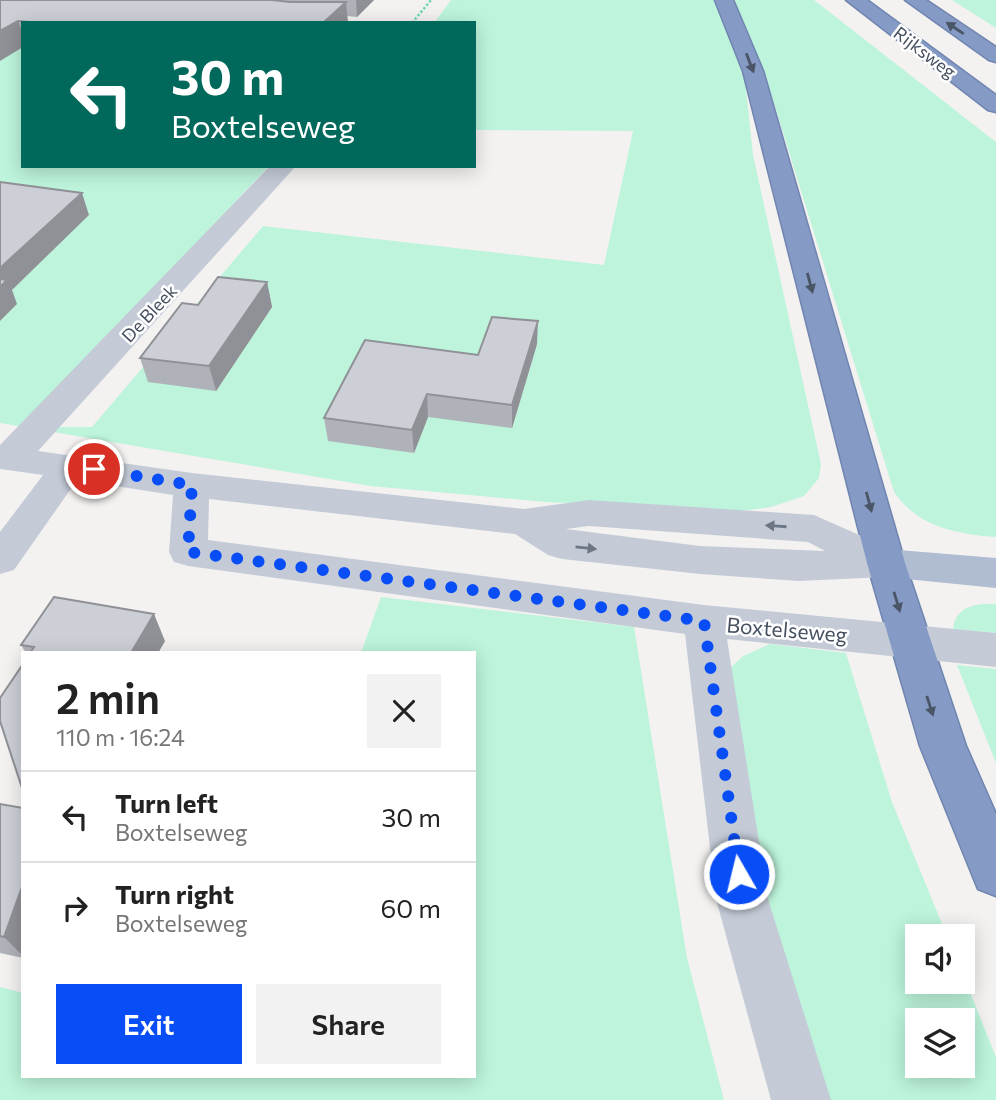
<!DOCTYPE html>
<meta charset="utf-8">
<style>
:root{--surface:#fff;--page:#f2f2f2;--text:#222;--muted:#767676;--line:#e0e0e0;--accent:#094df6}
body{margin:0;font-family:Commissioner,sans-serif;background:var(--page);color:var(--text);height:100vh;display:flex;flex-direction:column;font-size:26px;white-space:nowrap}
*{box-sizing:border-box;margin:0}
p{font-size:23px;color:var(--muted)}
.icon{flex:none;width:38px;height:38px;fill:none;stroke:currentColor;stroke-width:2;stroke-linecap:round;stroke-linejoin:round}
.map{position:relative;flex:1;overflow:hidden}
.sheet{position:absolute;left:21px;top:651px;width:455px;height:427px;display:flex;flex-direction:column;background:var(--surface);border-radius:0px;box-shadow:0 4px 18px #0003}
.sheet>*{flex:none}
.hud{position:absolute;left:21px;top:21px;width:455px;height:147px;border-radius:0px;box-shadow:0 4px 18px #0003;background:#00695c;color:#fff;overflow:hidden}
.controls{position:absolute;left:905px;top:924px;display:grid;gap:14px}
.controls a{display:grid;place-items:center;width:70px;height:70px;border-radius:0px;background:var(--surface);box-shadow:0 4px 18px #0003;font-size:35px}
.pin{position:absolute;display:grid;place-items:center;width:60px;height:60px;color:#fff;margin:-30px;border:4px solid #fff;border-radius:50%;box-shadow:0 2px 7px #0007}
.me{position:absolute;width:77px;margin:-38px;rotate:352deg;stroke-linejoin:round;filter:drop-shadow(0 0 5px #0008)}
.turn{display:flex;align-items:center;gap:24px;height:147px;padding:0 35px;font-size:32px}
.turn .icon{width:91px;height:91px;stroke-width:2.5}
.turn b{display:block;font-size:49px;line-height:60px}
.round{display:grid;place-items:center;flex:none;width:74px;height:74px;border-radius:0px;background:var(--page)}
.headline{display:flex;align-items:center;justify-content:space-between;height:119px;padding:0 35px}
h1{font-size:42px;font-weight:600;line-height:52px}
.button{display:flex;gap:14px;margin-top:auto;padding:14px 35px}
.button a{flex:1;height:80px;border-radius:0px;background:var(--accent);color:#fff;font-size:28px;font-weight:600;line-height:80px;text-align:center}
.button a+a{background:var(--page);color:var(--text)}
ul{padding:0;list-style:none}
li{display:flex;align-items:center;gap:21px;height:91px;padding:0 35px;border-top:2px solid var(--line)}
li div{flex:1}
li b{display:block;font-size:26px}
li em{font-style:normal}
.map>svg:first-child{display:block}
.green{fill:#bdf4db;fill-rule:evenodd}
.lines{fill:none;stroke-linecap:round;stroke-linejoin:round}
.highway-casing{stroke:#7085b0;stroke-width:3}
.path{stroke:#72d5b3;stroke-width:2.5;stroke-dasharray:2.5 2;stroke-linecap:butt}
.minor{fill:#c4cbd7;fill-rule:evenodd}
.major{fill:#afbcd2;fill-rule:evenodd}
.highway{fill:#859ac4;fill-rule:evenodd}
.wall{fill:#b0b2b9}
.shaded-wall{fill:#909196}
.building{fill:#cdcfd7;stroke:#909196;stroke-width:2}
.oneway{fill:#4a5566}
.oneway2{fill:#6c7684}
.route{stroke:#094df6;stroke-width:12;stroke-dasharray:0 21.6}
.labels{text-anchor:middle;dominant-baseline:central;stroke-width:5;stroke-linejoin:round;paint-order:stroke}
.far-street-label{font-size:18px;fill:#475161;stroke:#fff}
.street-label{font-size:21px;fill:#475161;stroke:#fff}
</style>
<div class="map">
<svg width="996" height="1100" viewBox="0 0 996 1100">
<rect width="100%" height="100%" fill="#f4f2f1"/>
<g class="green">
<polygon points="451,0 716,0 744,71 753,155 821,464 819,478 804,496 771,507 741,511 546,502 371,486 0,423 0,60 23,46 23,166 269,166 23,427 92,427 263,226 604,265 633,131 474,130 474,23 434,23"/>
<path d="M734 0H814L996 142V537C956 534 918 527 894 492L773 100Z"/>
<polygon points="952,0 996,0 996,28"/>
<polygon points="381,597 634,627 687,958 724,1100 0,1100 0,987 23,993 23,1076 474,1076 474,653 361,653"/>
<path d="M996 604V633L953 629C955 607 976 603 996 604Z"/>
<path d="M770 644 846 653 892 802 947 936H917V982H962L963 975 996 1057V1100H823L775 949 724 674 743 656ZM917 1020H962V1066H917Z"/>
<polygon points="957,665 996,669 996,763"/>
</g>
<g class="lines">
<g class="highway-casing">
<g id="highway">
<polygon points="715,0 733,0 763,71 905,563 966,746 996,814 996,896 978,889 920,746 867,563 743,71"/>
<polygon points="846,0 867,0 996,95 996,112 988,110"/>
<polygon points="905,0 926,0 996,47 996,62 989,60"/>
</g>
</g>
<polyline class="path" points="412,23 431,0"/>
<path class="minor" d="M270 166H296L38 451 192 473 524 509 589 500 814 515 900 553 905 563 900 573 886 577 799 581 700 574 562 559 548 555 515 534 209 499 208 540 704 605 996 633V667L727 639 768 899 831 1100H771L716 899 685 634 188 566 174 562 169 552 173 495 77 480 14 570 0 574V532L43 475 0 469V445ZM589 526 808 542 825 551 700 546 566 529Z"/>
<polygon class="major" points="886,549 996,558 996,588 886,577 872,573 867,563 872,553"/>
<use href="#highway" class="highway"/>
</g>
<g class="wall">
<polygon points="0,0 374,0 357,17 347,16 348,23 23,23 23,47"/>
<polygon points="267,282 272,307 216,391 148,382 140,358 198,305"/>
<polygon points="537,344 512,428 428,417 414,453 328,441 324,418 478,355"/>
<polygon points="165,641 158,653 26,653 21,645"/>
<polygon points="0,804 23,808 23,958 0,953"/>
</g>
<g class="shaded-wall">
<polygon points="356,0 374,0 357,17"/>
<polygon points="346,2 348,23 323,23"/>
<polygon points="18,21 23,33 23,47 0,61 0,31"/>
<polygon points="82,193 89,215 12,290 17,304 0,321 0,268"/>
<polygon points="267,282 272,307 216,391 209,366"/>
<polygon points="538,321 537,344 512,428 512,405"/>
<polygon points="427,394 428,417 414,453 412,430"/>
<polygon points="154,614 165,641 158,653 131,653"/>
<polygon points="23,884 23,956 4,937"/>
</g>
<g class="building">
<polygon points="0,0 272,0 290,2 346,2 323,23 41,23 18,21 0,31"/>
<polygon points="0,182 82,193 0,268"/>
<polygon points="218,277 267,282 209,366 140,358 182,303 198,305"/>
<polygon points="0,279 7,280 0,287"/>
<polygon points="492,317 538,321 512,405 427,394 412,430 324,418 365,340 478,355"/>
<polygon points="54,597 154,614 131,653 30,653 34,647 21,645"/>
<polygon points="23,664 23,791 0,721 0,698"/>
<polygon points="0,804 23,808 23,884 4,937 0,936"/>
</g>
<defs><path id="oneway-solid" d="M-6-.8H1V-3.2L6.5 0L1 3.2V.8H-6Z" transform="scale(1.75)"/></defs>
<g class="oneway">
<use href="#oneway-solid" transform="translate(955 28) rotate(-146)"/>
<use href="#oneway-solid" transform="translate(750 63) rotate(69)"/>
<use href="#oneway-solid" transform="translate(810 283) rotate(75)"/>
<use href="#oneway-solid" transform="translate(869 502) rotate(75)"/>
<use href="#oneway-solid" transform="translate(897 602) rotate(73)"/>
<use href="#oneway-solid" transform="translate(930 706) rotate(72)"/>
</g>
<g class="oneway2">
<use href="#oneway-solid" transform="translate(776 526) rotate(-176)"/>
<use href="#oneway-solid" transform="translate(586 548) rotate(6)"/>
</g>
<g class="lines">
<polyline class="route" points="94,469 192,485 188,552 704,621 739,874"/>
</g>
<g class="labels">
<g class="far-street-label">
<text transform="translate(925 52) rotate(37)">Rijksweg</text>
<text transform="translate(149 313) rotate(-47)">De Bleek</text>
</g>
<g class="street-label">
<text transform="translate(787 629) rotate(5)">Boxtelseweg</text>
</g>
</g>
</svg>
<div class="controls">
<a><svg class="icon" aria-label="sound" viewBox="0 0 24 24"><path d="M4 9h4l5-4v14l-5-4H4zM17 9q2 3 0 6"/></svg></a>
<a><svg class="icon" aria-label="layers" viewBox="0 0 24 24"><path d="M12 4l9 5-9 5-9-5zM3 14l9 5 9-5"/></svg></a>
</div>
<div class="pin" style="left:94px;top:469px;background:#d93025"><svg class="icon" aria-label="arrive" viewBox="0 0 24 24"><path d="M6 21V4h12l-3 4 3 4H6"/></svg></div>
<svg class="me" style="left:739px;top:874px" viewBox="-20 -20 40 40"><circle r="17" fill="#094df6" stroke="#fff" stroke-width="3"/><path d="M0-11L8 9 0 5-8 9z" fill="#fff"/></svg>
<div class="hud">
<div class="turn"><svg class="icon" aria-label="left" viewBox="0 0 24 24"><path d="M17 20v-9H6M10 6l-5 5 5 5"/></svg><div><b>30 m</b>Boxtelseweg</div></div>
</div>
<section class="sheet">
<div class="headline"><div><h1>2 min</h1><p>110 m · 16:24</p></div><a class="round"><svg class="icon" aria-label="close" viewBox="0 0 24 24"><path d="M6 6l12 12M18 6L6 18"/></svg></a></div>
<ul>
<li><svg class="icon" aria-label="left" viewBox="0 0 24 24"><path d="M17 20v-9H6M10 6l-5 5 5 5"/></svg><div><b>Turn left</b><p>Boxtelseweg</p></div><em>30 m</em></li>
<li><svg class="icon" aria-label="right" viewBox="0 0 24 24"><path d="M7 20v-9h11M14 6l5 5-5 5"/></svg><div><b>Turn right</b><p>Boxtelseweg</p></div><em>60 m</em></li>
</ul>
<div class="button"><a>Exit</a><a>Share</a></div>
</section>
</div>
